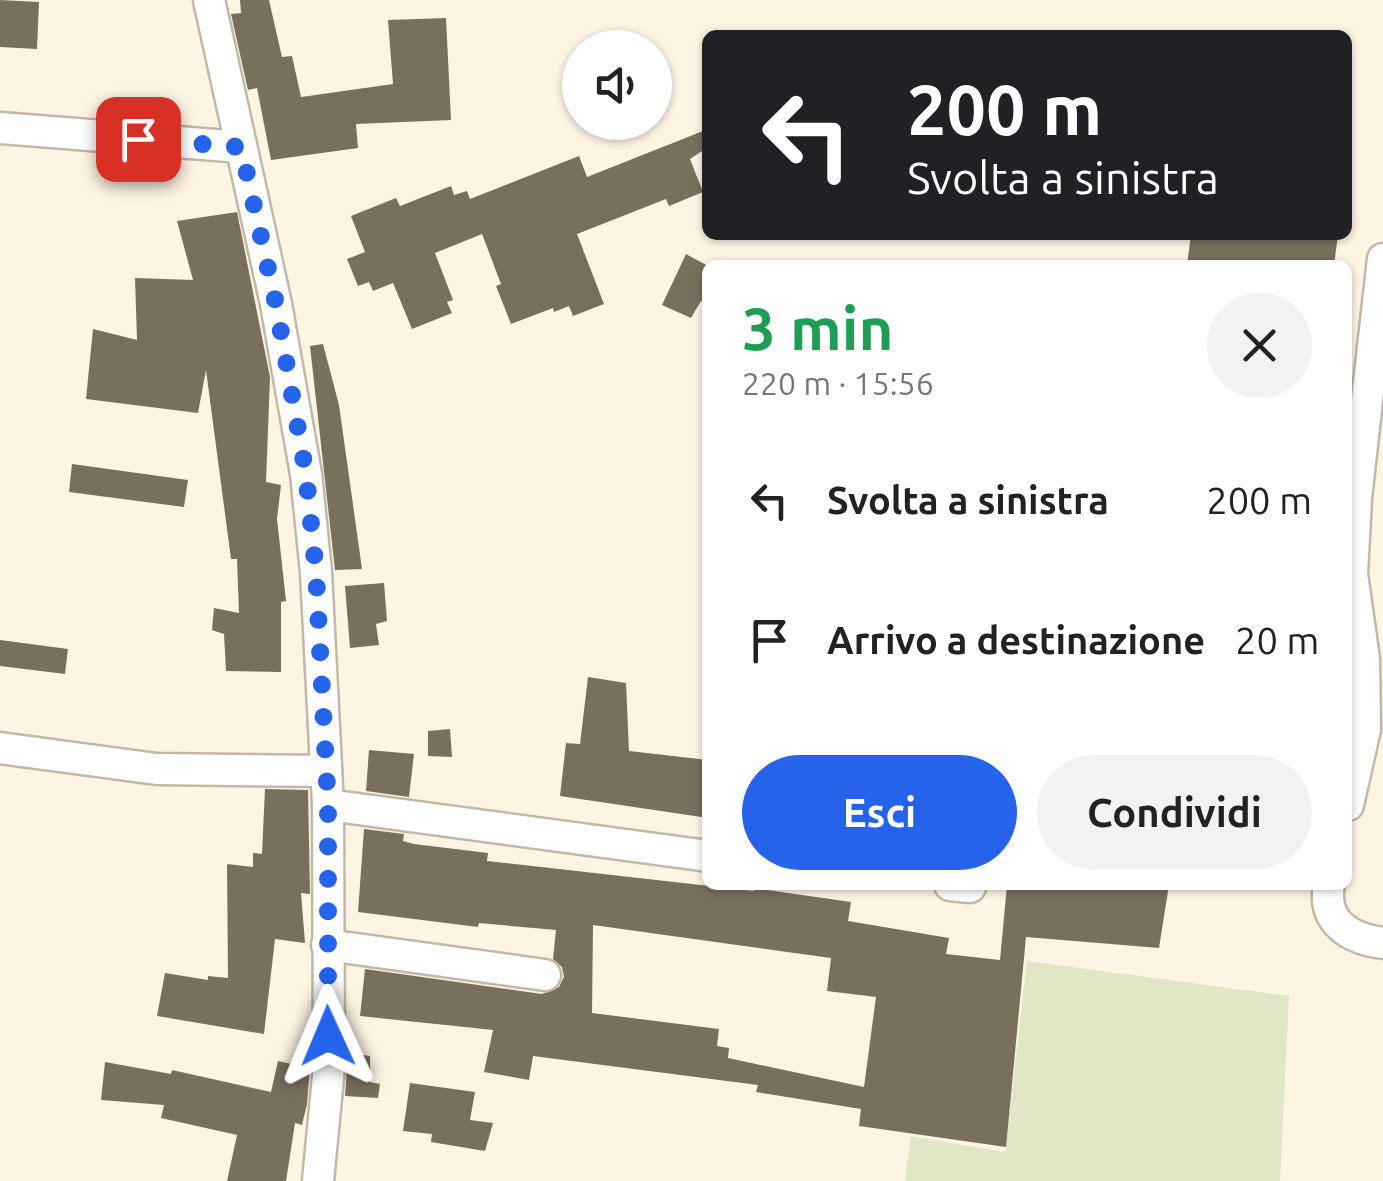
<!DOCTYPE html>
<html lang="it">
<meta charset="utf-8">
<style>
:root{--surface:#fff;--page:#f2f2f2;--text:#222;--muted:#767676;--accent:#2563eb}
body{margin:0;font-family:Ubuntu,sans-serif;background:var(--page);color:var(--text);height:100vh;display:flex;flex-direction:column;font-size:38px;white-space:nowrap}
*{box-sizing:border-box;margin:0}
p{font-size:32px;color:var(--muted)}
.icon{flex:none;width:55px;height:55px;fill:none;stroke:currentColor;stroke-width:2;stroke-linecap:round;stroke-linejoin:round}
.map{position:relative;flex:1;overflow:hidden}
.details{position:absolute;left:702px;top:260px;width:650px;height:630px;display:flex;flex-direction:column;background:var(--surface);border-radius:15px;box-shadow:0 2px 8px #0004}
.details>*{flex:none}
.hud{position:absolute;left:702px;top:30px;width:650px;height:210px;border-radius:15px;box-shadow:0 2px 8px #0004;background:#202124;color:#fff;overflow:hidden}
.buttons{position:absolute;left:562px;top:30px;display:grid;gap:20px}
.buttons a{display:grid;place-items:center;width:110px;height:110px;border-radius:50%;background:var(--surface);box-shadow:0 2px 8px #0004;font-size:50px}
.pin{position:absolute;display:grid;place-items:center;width:85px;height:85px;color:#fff;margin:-42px;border-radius:20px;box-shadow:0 5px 15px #0006}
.me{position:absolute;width:110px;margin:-55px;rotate:359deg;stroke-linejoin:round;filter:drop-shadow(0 0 8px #0008)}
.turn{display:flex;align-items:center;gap:35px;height:210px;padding:0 40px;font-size:45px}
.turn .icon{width:130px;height:130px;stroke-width:2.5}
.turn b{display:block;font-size:70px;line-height:85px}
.round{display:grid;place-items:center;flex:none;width:105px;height:105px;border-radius:52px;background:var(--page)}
.summary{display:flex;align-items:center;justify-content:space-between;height:170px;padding:0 40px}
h1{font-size:60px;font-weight:700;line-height:75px;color:#1e9e55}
.button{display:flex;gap:20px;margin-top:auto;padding:20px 40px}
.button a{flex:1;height:115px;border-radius:60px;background:var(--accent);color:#fff;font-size:40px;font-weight:700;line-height:115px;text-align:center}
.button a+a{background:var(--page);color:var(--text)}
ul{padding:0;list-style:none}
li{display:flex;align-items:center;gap:30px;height:140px;padding:0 40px}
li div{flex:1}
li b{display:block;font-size:38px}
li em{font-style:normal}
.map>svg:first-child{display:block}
.green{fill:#e1e7c4}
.building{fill:#796f5d;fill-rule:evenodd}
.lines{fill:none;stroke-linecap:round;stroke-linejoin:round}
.street-casing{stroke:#c3b8a5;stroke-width:35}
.street{stroke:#fff;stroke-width:30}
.route{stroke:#2563eb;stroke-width:18;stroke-dasharray:0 32.4}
</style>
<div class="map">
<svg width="1383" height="1181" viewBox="0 0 1383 1181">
<rect width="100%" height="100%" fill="#fdf4e4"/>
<polygon class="green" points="1027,961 1289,996 1280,1181 905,1181 911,1136 1005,1152"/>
<g class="building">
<polygon points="0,0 39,2 37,49 0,47"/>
<polygon points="240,0 269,0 282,57 292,56 301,97 393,84 388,20 446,18 451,120 356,124 358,148 271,160 257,88 248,90 231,14 241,13"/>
<polygon points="708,129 708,147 690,159 703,192 669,206 666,199 577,234 604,304 573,316 569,306 554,312 553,308 511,324 496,286 501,284 482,234 435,253 453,300 447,302 452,313 412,329 393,283 373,291 369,282 358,286 347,259 365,252 351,216 396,198 400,206 451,186 454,195 467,191 470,199 579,156 587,177"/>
<polygon points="237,212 270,377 266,482 281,485 277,519 286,601 281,602 281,672 226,671 224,634 212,630 214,608 239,613 237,559 231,559 206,370 198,413 86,399 93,329 137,340 135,278 193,280 177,221"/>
<polygon points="1191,235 1338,235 1334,265 1187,265"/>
<polygon points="686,254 708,266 708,304 701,301 691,318 662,305"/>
<polygon points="323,344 339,405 362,569 335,570 310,346"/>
<polygon points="72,464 188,480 184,507 69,492"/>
<polygon points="384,583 387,621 376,624 379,645 350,648 345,586"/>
<polygon points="0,640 68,649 65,674 0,666"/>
<polygon points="588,677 626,683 629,751 708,760 708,818 560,796 566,743 580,744"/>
<polygon points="450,729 452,757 428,756 428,731"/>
<polygon points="369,750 414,754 409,797 366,791"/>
<polygon points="265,789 308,790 310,894 301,893 305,943 275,939 264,1034 157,1016 165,973 208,980 208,976 228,978 227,864 253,867 253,853 262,854"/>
<path d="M364 829 404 834 403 841 414 844 488 853 487 861 754 891V888L851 902 848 921 949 938 946 954 1000 960 1007 885H1169L1159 948 1026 937 1006 1147 859 1126 861 1109 756 1092 758 1085 533 1056 529 1080 484 1072 493 1030 360 1016 365 969 542 994 559 987 564 977 562 967 553 959 556 930 479 923 478 927 358 912ZM593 925 831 958 827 991 876 997 864 1087 728 1058 729 1048 717 1046 719 1029 592 1013Z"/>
<polygon points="348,1053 370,1056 370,1082 380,1084 378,1098 345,1096"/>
<polygon points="278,1061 310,1068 307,1104 302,1125 295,1123 286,1181 227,1181 237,1135 161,1118 164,1105 101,1100 105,1062 171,1074 172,1070 271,1092"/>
<polygon points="410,1083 475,1092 470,1120 493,1123 485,1151 431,1142 432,1134 403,1131"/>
</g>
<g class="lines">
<g class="street-casing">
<g id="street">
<polyline points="209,0 276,304 306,474 316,572 328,805 329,1067 318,1181"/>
<polyline points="0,128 241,147"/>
<polyline points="0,748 157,769 326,771"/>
<polyline points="328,805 708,856"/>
<polyline points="1348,805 1365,729 1364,659 1352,574 1356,498 1383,259"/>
<polyline points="950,885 970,887"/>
<path d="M1329 885C1322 923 1351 939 1383 943"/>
<polyline points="327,945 545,975"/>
</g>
</g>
<use href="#street" class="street"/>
</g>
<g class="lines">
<polyline class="route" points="138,139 241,147 276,304 306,474 316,572 328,804 328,1036"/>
</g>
</svg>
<div class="buttons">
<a><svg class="icon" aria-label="sound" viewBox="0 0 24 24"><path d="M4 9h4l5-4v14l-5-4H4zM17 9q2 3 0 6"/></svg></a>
</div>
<div class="pin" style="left:138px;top:139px;background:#d93025"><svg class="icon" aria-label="arrive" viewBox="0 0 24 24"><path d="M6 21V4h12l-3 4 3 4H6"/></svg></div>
<svg class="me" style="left:328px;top:1036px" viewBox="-20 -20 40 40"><path d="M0-17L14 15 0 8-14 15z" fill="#2563eb" stroke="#fff" stroke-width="4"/></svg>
<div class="hud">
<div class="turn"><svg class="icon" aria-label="left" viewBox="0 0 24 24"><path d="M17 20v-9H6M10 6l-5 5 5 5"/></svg><div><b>200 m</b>Svolta a sinistra</div></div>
</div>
<section class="details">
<div class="summary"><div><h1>3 min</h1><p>220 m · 15:56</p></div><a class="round"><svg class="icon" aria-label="close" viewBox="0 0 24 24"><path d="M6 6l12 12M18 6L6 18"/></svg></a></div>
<ul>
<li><svg class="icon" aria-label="left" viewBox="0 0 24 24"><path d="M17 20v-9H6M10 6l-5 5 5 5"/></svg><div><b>Svolta a sinistra</b></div><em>200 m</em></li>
<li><svg class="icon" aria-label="arrive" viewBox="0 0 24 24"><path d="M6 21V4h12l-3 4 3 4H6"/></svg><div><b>Arrivo a destinazione</b></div><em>20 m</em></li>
</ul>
<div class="button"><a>Esci</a><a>Condividi</a></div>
</section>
</div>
